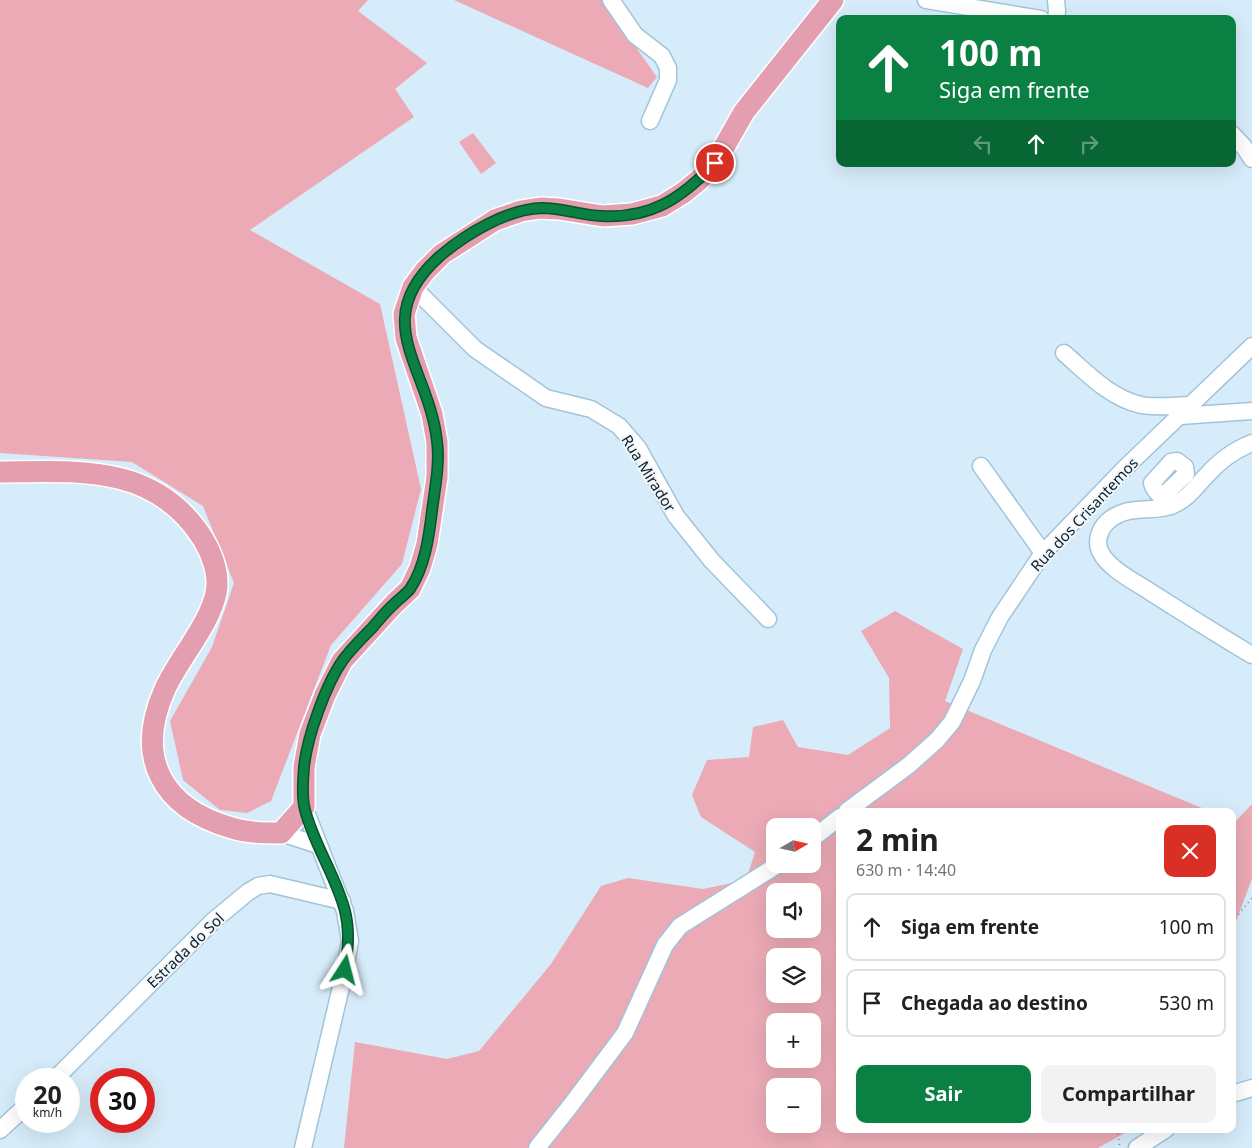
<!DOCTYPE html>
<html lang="pt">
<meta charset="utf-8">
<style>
:root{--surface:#fff;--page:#f2f2f2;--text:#202124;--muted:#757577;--line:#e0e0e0;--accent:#0b8043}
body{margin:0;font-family:"Noto Sans",sans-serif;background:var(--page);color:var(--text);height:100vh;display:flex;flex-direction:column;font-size:19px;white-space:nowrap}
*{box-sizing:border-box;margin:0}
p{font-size:16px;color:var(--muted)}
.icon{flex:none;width:28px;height:28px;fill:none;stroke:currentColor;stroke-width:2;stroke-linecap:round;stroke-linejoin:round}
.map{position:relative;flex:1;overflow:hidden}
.sheet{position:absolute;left:836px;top:808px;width:400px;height:325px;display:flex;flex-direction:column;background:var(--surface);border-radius:10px;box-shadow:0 5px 20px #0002}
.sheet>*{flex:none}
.hud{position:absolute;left:836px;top:15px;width:400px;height:152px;border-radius:10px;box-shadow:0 5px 20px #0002;background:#0b8043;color:#fff;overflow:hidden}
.needle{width:32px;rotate:81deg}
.tools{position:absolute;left:766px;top:818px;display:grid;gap:10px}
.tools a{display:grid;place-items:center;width:55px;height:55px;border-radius:10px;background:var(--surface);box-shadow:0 5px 20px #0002;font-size:25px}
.speed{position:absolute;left:15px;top:1068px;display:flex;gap:10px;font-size:25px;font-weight:700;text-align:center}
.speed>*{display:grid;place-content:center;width:65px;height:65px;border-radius:50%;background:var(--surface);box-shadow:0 5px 20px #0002;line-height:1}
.speed small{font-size:12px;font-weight:400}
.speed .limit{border:8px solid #d22;background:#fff;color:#111}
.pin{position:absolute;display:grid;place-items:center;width:42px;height:42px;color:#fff;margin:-21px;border:2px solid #fff;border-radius:50%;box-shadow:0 1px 5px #0007}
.me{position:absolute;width:55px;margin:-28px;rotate:9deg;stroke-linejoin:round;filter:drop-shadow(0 0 4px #0008)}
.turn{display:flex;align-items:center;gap:18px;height:105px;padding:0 20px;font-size:22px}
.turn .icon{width:65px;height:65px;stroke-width:2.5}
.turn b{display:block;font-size:35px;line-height:42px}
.lanes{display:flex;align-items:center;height:48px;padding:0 20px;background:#0003;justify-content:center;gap:25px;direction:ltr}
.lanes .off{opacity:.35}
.round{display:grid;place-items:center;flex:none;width:52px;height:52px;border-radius:10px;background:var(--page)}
.overview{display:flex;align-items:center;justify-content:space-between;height:85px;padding:0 20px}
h1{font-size:30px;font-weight:700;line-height:38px}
.primary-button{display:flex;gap:10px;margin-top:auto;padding:10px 20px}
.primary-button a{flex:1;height:58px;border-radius:10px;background:var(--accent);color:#fff;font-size:20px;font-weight:700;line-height:58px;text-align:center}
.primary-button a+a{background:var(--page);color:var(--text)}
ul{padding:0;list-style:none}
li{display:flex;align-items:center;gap:15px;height:68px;margin:0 10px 8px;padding:0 10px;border:2px solid var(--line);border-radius:10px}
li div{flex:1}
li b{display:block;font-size:19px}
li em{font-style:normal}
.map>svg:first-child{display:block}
.green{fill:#ebaab5;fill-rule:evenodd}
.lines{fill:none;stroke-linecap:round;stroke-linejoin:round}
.minor-casing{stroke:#a1c4da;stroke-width:19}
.major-casing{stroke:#fff;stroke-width:24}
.path{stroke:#7e8f9b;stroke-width:2;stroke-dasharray:1 4;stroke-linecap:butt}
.minor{stroke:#fff;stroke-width:16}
.major{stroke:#e39eaf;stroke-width:21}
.route-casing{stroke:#07532c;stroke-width:12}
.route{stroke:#0b8043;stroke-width:9}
.labels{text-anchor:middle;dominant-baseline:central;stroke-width:4;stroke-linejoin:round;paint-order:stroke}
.street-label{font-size:15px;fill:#101d25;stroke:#f0f7fc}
</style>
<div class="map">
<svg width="1252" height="1148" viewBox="0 0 1252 1148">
<rect width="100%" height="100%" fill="#d7ecfa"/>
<g class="green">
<polygon points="0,0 368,0 358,11 427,63 395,89 414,117 250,230 380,304 421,489 402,564 331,645 271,801 247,813 220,810 183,780 170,721 212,647 234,583 203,506 132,462 0,453"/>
<polygon points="454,0 602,0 657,77 648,88"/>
<polygon points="473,133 496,163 481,174 459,142"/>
<path d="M895 611 963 649 945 701 1209 811H840V1129H1132L1098 1148H344L355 1042 447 1059 479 1051 551 964 601 886 628 878 703 889 746 880 755 852 701 817 692 795 707 760 749 757 753 727 783 720 798 747 848 755 890 728 889 678 861 631ZM775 826H812V864H775ZM775 891H812V929H775ZM775 956H812V994H775ZM775 1021H812V1059H775ZM775 1086H812V1124H775Z"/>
<polygon points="1252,804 1252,879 1233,929 1233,821 1235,822"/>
</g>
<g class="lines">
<g class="minor-casing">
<g id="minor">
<polyline points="611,0 635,35 662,56 668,68 668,80 650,121"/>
<polyline points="926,0 1041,19"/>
<polyline points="1056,19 1057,11 1056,0"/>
<polyline points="1232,134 1244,147 1252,159"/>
<polyline points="413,287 475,349 546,398 591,409 619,426 638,448 676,516 712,561 768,619"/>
<path d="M1064 353C1087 373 1110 398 1141 405 1157 408 1176 405 1192 405"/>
<polyline points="1180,416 1252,411"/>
<path d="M1252 443C1234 450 1219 461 1206 476 1197 485 1190 496 1179 502 1156 516 1130 501 1107 522 1099 530 1095 543 1101 553 1109 569 1137 583 1152 593 1185 614 1218 635 1252 655"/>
<polyline points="981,466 1043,553"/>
<path d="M1162 497 1186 474 1185 467 1177 461 1171 462 1152 483C1154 492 1164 499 1171 506"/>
<polyline points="847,811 909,765 937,740 952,722 972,681 983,650 1000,617 1043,553 1125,468 1252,346"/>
<polyline points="281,833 318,845"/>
<polyline points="812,839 840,817"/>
<polyline points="55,1079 213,921 248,892 258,886 270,884 342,901"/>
<polyline points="1232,1094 1252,1088"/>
<polyline points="0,1130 26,1106"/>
<polyline points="303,1148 345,970 350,941 345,911 304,807"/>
<polyline points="537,1148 571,1105 625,1033 665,945 680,926 779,864"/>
<polyline points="1137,1148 1166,1129"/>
</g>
</g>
<g class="major-casing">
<path id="major" d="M0 472C79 471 156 464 203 539 212 554 220 575 216 593 210 624 178 660 165 689 134 758 162 808 232 828 248 833 264 833 281 833L304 807V767L310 734 325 695 342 661 394 604 410 589 420 568 427 544 437 477V442L432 414 406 338 404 314 413 287 425 271 442 254 495 220 521 211 540 208 559 209 603 216 632 214 662 206 683 193 699 180 715 163 744 112 833 0"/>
</g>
<g class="path">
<polyline points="1232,922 1252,898"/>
<polyline points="1117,1129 1120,1148"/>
</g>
<use href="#minor" class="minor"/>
<use href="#major" class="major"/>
</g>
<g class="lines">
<g class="route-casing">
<path id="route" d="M345 970C348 949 350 931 345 911 336 876 314 845 305 810 302 799 303 778 304 767 307 737 326 684 343 660 351 649 362 638 372 628 379 620 386 611 394 604 399 599 406 594 410 589 425 567 429 536 432 511 435 488 440 463 437 441 429 367 367 321 440 256 466 234 507 209 542 208 562 208 581 215 601 216 651 219 682 198 715 163"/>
</g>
<use href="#route" class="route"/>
</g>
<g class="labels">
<g class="street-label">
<text transform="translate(649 473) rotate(58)">Rua Mirador</text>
<text transform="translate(1084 514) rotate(-47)">Rua dos Crisantemos</text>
<text transform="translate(185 950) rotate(-44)">Estrada do Sol</text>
</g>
</g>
</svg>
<div class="tools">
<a><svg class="needle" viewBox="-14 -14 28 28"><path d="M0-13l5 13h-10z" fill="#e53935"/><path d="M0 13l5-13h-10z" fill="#757577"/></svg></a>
<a><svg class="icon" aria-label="sound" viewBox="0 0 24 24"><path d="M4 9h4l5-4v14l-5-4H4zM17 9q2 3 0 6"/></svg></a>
<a><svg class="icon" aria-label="layers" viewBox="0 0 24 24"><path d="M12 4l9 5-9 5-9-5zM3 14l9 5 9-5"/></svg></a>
<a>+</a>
<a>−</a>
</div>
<div class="speed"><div>20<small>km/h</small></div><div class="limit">30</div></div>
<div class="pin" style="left:715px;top:163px;background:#d93025"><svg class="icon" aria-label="arrive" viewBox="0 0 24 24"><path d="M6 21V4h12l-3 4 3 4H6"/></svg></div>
<svg class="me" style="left:345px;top:970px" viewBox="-20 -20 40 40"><path d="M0-17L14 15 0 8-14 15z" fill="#0b8043" stroke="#fff" stroke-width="4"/></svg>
<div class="hud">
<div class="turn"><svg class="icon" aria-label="ahead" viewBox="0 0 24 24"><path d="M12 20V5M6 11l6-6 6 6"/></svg><div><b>100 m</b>Siga em frente</div></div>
<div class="lanes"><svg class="icon off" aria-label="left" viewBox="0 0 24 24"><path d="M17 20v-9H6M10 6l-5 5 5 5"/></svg><svg class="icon" aria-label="ahead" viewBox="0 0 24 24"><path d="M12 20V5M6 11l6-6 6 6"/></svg><svg class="icon off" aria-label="right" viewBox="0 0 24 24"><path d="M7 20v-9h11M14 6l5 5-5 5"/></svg></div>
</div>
<section class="sheet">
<div class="overview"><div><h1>2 min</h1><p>630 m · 14:40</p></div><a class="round" style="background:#d93025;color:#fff"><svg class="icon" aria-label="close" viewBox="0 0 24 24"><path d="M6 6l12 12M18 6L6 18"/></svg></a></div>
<ul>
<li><svg class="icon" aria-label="ahead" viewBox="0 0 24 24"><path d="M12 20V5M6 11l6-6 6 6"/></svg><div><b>Siga em frente</b></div><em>100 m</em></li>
<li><svg class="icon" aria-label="arrive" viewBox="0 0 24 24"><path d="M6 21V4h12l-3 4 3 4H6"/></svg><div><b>Chegada ao destino</b></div><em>530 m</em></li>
</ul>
<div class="primary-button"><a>Sair</a><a>Compartilhar</a></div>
</section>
</div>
